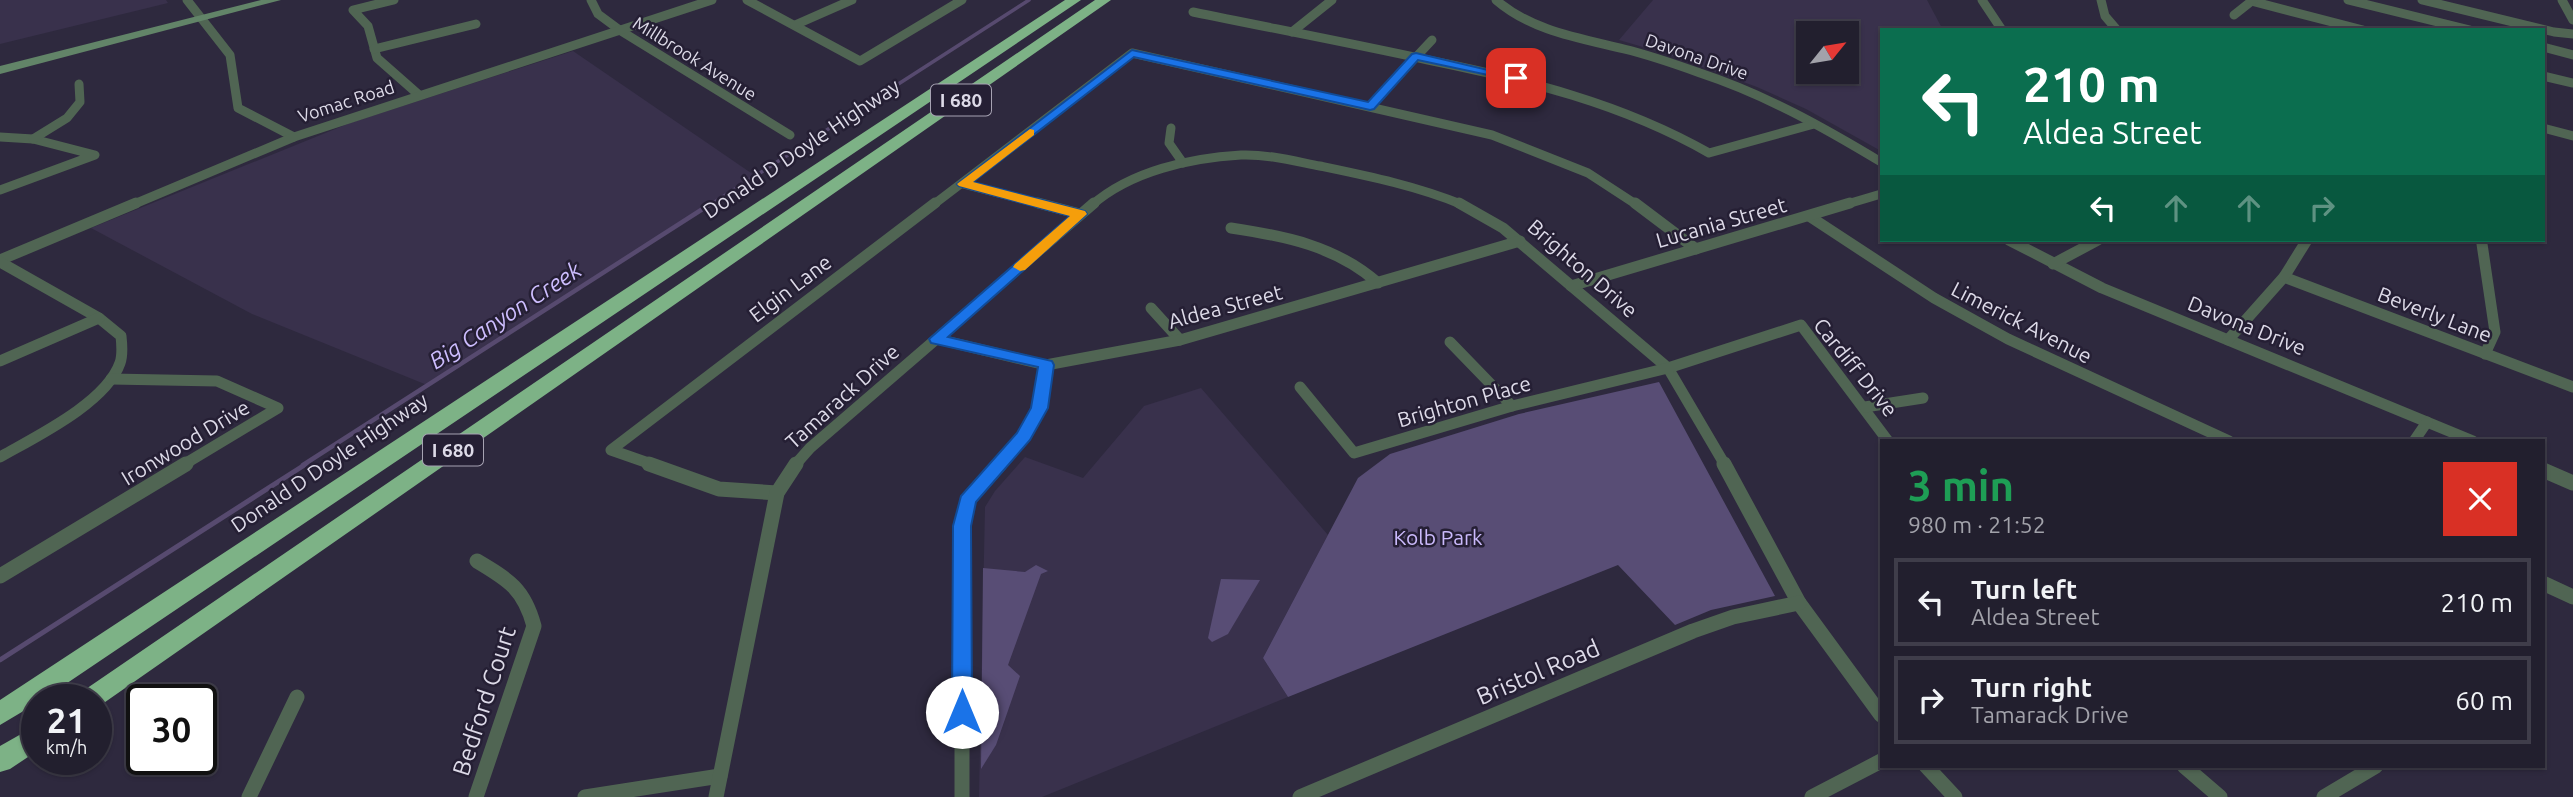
<!DOCTYPE html>
<meta charset="utf-8">
<style>
:root{--surface:#221f2e;--page:#2a2736;--text:#f1f3f6;--muted:#a2a2aa;--line:#3f3d4a}
body{margin:0;font-family:Ubuntu,sans-serif;background:var(--page);color:var(--text);height:100vh;display:flex;flex-direction:column;font-size:26px;white-space:nowrap}
*{box-sizing:border-box;margin:0}
p{font-size:23px;color:var(--muted)}
.icon{flex:none;width:38px;height:38px;fill:none;stroke:currentColor;stroke-width:2;stroke-linecap:round;stroke-linejoin:round}
.map{position:relative;flex:1;overflow:hidden}
.panel{position:absolute;left:1880px;top:439px;width:665px;height:329px;display:flex;flex-direction:column;background:var(--surface);border-radius:0px;box-shadow:0 2px 5px #0004,0 0 0 2px var(--line)}
.panel>*{flex:none}
.hud{position:absolute;left:1880px;top:28px;width:665px;height:214px;border-radius:0px;box-shadow:0 2px 5px #0004,0 0 0 2px var(--line);background:#0b6e4f;color:#fff;overflow:hidden}
.needle{width:46px;rotate:60deg}
.fabs{position:absolute;left:1796px;top:21px;display:grid;gap:14px}
.fabs a{display:grid;place-items:center;width:63px;height:63px;border-radius:0px;background:var(--surface);box-shadow:0 2px 5px #0004,0 0 0 2px var(--line);font-size:35px}
.speed{position:absolute;left:21px;top:684px;display:flex;gap:14px;font-size:35px;font-weight:700;text-align:center}
.speed>*{display:grid;place-content:center;width:91px;height:91px;border-radius:50%;background:var(--surface);box-shadow:0 2px 5px #0004,0 0 0 2px var(--line);line-height:1}
.speed small{font-size:18px;font-weight:400}
.speed .limit{border:4px solid #111;border-radius:10px;background:#fff;color:#111}
.pin{position:absolute;display:grid;place-items:center;width:60px;height:60px;color:#fff;margin:-30px;border-radius:14px;box-shadow:0 4px 10px #0006}
.me{position:absolute;width:77px;margin:-38px;rotate:0deg;stroke-linejoin:round;filter:drop-shadow(0 0 5px #0008)}
.turn{display:flex;align-items:center;gap:24px;height:147px;padding:0 28px;font-size:32px}
.turn .icon{width:91px;height:91px;stroke-width:2.5}
.turn b{display:block;font-size:49px;line-height:60px}
.lanes{display:flex;align-items:center;height:66px;padding:0 28px;background:#0003;justify-content:center;gap:35px;direction:ltr}
.lanes .off{opacity:.35}
.round{display:grid;place-items:center;flex:none;width:74px;height:74px;border-radius:0px;background:var(--page)}
.headline{display:flex;align-items:center;justify-content:space-between;height:119px;padding:0 28px}
h1{font-size:42px;font-weight:600;line-height:52px;color:#1e9e55}
ul{padding:0;list-style:none}
li{display:flex;align-items:center;gap:21px;height:88px;margin:0 14px 10px;padding:0 14px;border:4px solid var(--line);border-radius:0px}
li div{flex:1}
li b{display:block;font-size:26px}
li em{font-style:normal}
.map>svg:first-child{display:block}
.built{fill:#39314c;fill-rule:evenodd}
.green{fill:#584d75}
.lines{fill:none;stroke-linecap:round;stroke-linejoin:round}
.stream-far2{stroke:#574a6f;stroke-width:3.5}
.stream-far1{stroke:#574a6f;stroke-width:4.5}
.stream{stroke:#574a6f;stroke-width:5}
.street-far2{stroke:#506553;stroke-width:9}
.street-far1{stroke:#506553;stroke-width:11}
.street{stroke:#506553;stroke-width:15}
.secondary{fill:#628468;fill-rule:evenodd}
.highway{fill:#7db286;fill-rule:evenodd}
.route{fill:#1a73e8;stroke:#114b97;stroke-width:2}
.slow{fill:#f59e0b}
.labels{text-anchor:middle;dominant-baseline:central;stroke-width:5;stroke-linejoin:round;paint-order:stroke}
.far-street-label{font-size:18px;fill:#dddae8;stroke:#251f34}
.shield{fill:#251f34;stroke:#a6a2b2;stroke-width:2}
.shield-label{font-size:19px;font-weight:bold;fill:#dddae8}
.street-label{font-size:21px;fill:#dddae8;stroke:#251f34}
.park-label{font-size:21px;fill:#cbbafc;stroke:#251f34}
.water-label{font-size:23px;font-style:italic;fill:#cdbdfe;stroke:#251f34}
.near-street-label{font-size:24px;fill:#dddae8;stroke:#251f34}
</style>
<div class="map">
<svg width="2573" height="797" viewBox="0 0 2573 797">
<rect width="100%" height="100%" fill="#2e293e"/>
<g class="built">
<polygon points="0,0 166,0 168,3 0,44"/>
<path d="M1653 0H1927L1943 30H1881V151L1806 109 1757 87 1667 54 1619 40ZM1808 33H1846V72H1808Z"/>
<polygon points="573,51 754,175 427,385 252,314 91,228 350,123"/>
<polygon points="1201,388 1328,535 1263,658 1288,697 1042,797 979,797 985,507 995,491 1025,457 1083,478 1144,406"/>
</g>
<g class="green">
<polygon points="1659,382 1775,596 1711,610 1675,625 1618,565 1288,697 1263,658 1358,478 1390,454 1519,414"/>
<polygon points="1036,565 1048,571 1041,574 1008,665 1020,676 996,745 981,769 983,568 1025,572"/>
<polygon points="1221,579 1260,580 1228,634 1212,642 1208,638"/>
</g>
<g class="lines">
<polyline class="stream-far2" points="710,205 1029,0"/>
<polyline class="stream-far1" points="303,465 712,203"/>
<polyline class="stream" points="0,660 306,464"/>
<g class="street-far2">
<polyline points="187,0 230,55 238,108 294,137"/>
<polyline points="394,0 353,10 368,26 377,58 419,95"/>
<polyline points="591,0 598,14 621,31 790,135"/>
<polyline points="747,0 860,61 962,0"/>
<path d="M1496 0C1532 31 1579 38 1624 49 1649 55 1675 64 1700 73 1764 94 1823 127 1881 162"/>
<polyline points="1982,0 2002,30"/>
<polyline points="2101,0 2105,16 2117,30"/>
<polyline points="2348,0 2470,30"/>
<polyline points="2422,0 2554,32 2573,34"/>
<polyline points="2562,0 2573,20"/>
<polyline points="2251,1 2363,30"/>
<path d="M1193 12C1271 28 1350 43 1428 60 1526 80 1621 103 1709 153L1814 124"/>
<polyline points="2234,15 2253,0"/>
<polyline points="795,25 852,0"/>
<polyline points="1292,32 1332,0"/>
<polyline points="2543,47 2573,55"/>
<polyline points="374,49 476,24"/>
<polyline points="2543,76 2573,83"/>
<polyline points="1370,106 1432,40"/>
<polyline points="1171,128 1169,143 1183,163"/>
<polyline points="2543,128 2573,136"/>
<polyline points="0,137 33,139 95,155 0,190"/>
<polyline points="33,139 67,118 80,102 79,84"/>
<polyline points="963,184 1045,205"/>
<polyline points="132,205 294,137 712,0"/>
<polyline points="933,205 1132,53 1492,135 1588,173 1637,205"/>
<path d="M1092 205C1131 171 1190 158 1241 155 1267 154 1294 161 1320 166 1368 176 1417 186 1463 205"/>
<polyline points="1844,205 1881,194"/>
</g>
<g class="street-far1">
<polyline points="1038,203 1080,214"/>
<polyline points="1459,203 1503,228 1668,368 1725,465"/>
<polyline points="1635,203 1696,249"/>
<polyline points="1809,216 1934,298 2008,339 2229,441"/>
<path d="M1231 228C1285 236 1336 246 1378 283"/>
<polyline points="2009,240 2102,288 2473,441"/>
<polyline points="2482,244 2495,332 2485,354"/>
<polyline points="0,260 136,203"/>
<path d="M0 262 99 318 121 336C122 345 123 355 120 363 106 403 35 437 0 457"/>
<polyline points="2053,264 2098,240"/>
<polyline points="2284,277 2573,387"/>
<polyline points="1571,286 1850,203"/>
<polyline points="1151,308 1180,340"/>
<polyline points="937,339 1046,365 1180,340 1520,241"/>
<polyline points="2228,340 2284,277 2307,240"/>
<polyline points="1450,342 1512,406"/>
<polyline points="0,361 99,318"/>
<polyline points="111,379 217,381 278,408 183,465"/>
<polyline points="1300,387 1354,453 1512,406 1668,368 1801,325 1888,441"/>
<polyline points="1865,407 1923,398"/>
<polyline points="2414,441 2427,422"/>
<polyline points="654,465 611,450 935,203"/>
<polyline points="795,465 810,448 1094,203"/>
<path d="M998 465C1032 427 1038 416 1046 365"/>
</g>
<g class="street">
<polyline points="649,464 719,489 777,493"/>
<polyline points="1724,464 1799,603 1881,715"/>
<polyline points="2543,470 2573,483"/>
<polyline points="0,576 186,464"/>
<polyline points="2543,583 2573,597"/>
<polyline points="1926,766 1955,797"/>
<polyline points="2184,766 2220,797"/>
<polyline points="249,797 297,697"/>
<path d="M476 797 534 626C524 589 509 580 477 561"/>
<polyline points="585,797 720,776"/>
<polyline points="716,797 777,493 796,464"/>
<polyline points="962,797 962,526 968,500 1000,464"/>
<polyline points="1300,797 1693,631 1733,617 1799,603"/>
<polyline points="1812,797 1881,761"/>
<polyline points="2324,797 2376,766"/>
</g>
<polygon class="secondary" points="261,0 281,0 0,74 0,66"/>
<g class="highway">
<polygon points="1065,0 1081,0 42,700 37,700 37,703 0,725 0,700"/>
<polygon points="1095,0 1111,0 98,707 96,708 96,700 76,700 80,693"/>
<polygon points="37,725 37,751 10,769 0,772 0,746"/>
</g>
</g>
<polygon class="route" points="1132,50 1368,102 1412,54 1416,53 1522,78 1516,81 1418,60 1374,109 1370,110 1134,57 973,182 1085,211 1087,214 948,337 1052,361 1054,365 1048,408 1030,440 976,502 971,526 972,712 969,717 962,720 955,717 952,712 953,526 961,496 1017,433 1031,408 1038,367 931,343 929,339 1070,216 959,186 957,184"/>
<polygon class="slow" points="1030,129 1034,130 1034,135 973,182 1085,211 1087,214 1025,270 1020,271 1013,267 1015,264 1070,216 959,186 957,184"/>
<g class="labels">
<g class="far-street-label">
<text transform="translate(1697 56) rotate(19)">Davona Drive</text>
<text transform="translate(695 58) rotate(32)">Millbrook Avenue</text>
<text transform="translate(346 101) rotate(-18)">Vomac Road</text>
</g>
<g class="shield">
<rect x="931" y="84.5" width="60" height="31" rx="5"/>
<rect x="423" y="434.5" width="60" height="31" rx="5"/>
</g>
<g class="shield-label">
<text x="961" y="100">I 680</text>
<text x="453" y="450">I 680</text>
</g>
<g class="street-label">
<text transform="translate(801 148) rotate(-34)">Donald D Doyle Highway</text>
<text transform="translate(1721 222) rotate(-16)">Lucania Street</text>
<text transform="translate(1583 268) rotate(41)">Brighton Drive</text>
<text transform="translate(790 288) rotate(-37)">Elgin Lane</text>
<text transform="translate(1225 306) rotate(-15)">Aldea Street</text>
<text transform="translate(2435 314) rotate(21)">Beverly Lane</text>
<text transform="translate(2022 322) rotate(27)">Limerick Avenue</text>
<text transform="translate(2247 325) rotate(22)">Davona Drive</text>
<text transform="translate(1856 367) rotate(51)">Cardiff Drive</text>
<text transform="translate(842 396) rotate(-42)">Tamarack Drive</text>
<text transform="translate(1464 401) rotate(-16)">Brighton Place</text>
<text transform="translate(185 442) rotate(-31)">Ironwood Drive</text>
<text transform="translate(329 462) rotate(-34)">Donald D Doyle Highway</text>
</g>
<g class="park-label">
<text x="1438" y="537">Kolb Park</text>
</g>
<g class="water-label">
<text transform="translate(505 315) rotate(-33)">Big Canyon Creek</text>
</g>
<g class="near-street-label">
<text transform="translate(1538 672) rotate(-23)">Bristol Road</text>
<text transform="translate(484 701) rotate(-72)">Bedford Court</text>
</g>
</g>
</svg>
<div class="fabs">
<a><svg class="needle" viewBox="-14 -14 28 28"><path d="M0-13l5 13h-10z" fill="#e53935"/><path d="M0 13l5-13h-10z" fill="#a2a2aa"/></svg></a>
</div>
<div class="speed"><div>21<small>km/h</small></div><div class="limit">30</div></div>
<div class="pin" style="left:1516px;top:78px;background:#d93025"><svg class="icon" aria-label="arrive" viewBox="0 0 24 24"><path d="M6 21V4h12l-3 4 3 4H6"/></svg></div>
<svg class="me" style="left:962px;top:712px" viewBox="-20 -20 40 40"><circle r="19" fill="#fff"/><path d="M0-13L10 11 0 6-10 11z" fill="#1a73e8"/></svg>
<div class="hud">
<div class="turn"><svg class="icon" aria-label="left" viewBox="0 0 24 24"><path d="M17 20v-9H6M10 6l-5 5 5 5"/></svg><div><b>210 m</b>Aldea Street</div></div>
<div class="lanes"><svg class="icon" aria-label="left" viewBox="0 0 24 24"><path d="M17 20v-9H6M10 6l-5 5 5 5"/></svg><svg class="icon off" aria-label="ahead" viewBox="0 0 24 24"><path d="M12 20V5M6 11l6-6 6 6"/></svg><svg class="icon off" aria-label="ahead" viewBox="0 0 24 24"><path d="M12 20V5M6 11l6-6 6 6"/></svg><svg class="icon off" aria-label="right" viewBox="0 0 24 24"><path d="M7 20v-9h11M14 6l5 5-5 5"/></svg></div>
</div>
<section class="panel">
<div class="headline"><div><h1>3 min</h1><p>980 m · 21:52</p></div><a class="round" style="background:#d93025;color:#fff"><svg class="icon" aria-label="close" viewBox="0 0 24 24"><path d="M6 6l12 12M18 6L6 18"/></svg></a></div>
<ul>
<li><svg class="icon" aria-label="left" viewBox="0 0 24 24"><path d="M17 20v-9H6M10 6l-5 5 5 5"/></svg><div><b>Turn left</b><p>Aldea Street</p></div><em>210 m</em></li>
<li><svg class="icon" aria-label="right" viewBox="0 0 24 24"><path d="M7 20v-9h11M14 6l5 5-5 5"/></svg><div><b>Turn right</b><p>Tamarack Drive</p></div><em>60 m</em></li>
</ul>
</section>
</div>
